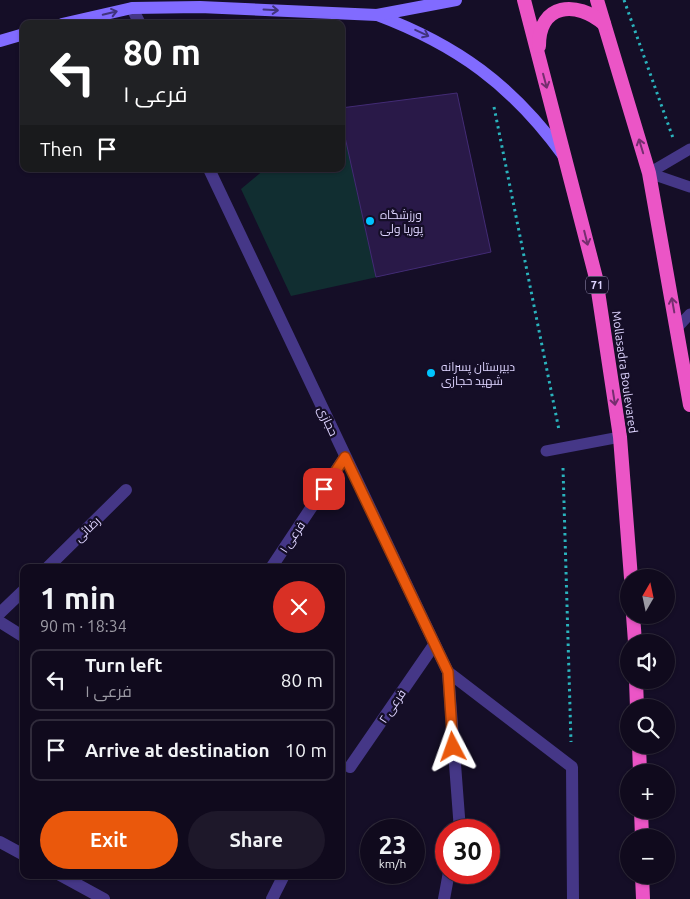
<!DOCTYPE html>
<meta charset="utf-8">
<style>
:root{--surface:#100a1d;--page:#1e182a;--text:#f1f3f6;--muted:#9c9aa4;--line:#302b3b;--accent:#ea580c}
body{margin:0;font-family:Ubuntu,Cairo,sans-serif;background:var(--page);color:var(--text);height:100vh;display:flex;flex-direction:column;font-size:19px;white-space:nowrap}
*{box-sizing:border-box;margin:0}
p{font-size:16px;color:var(--muted)}
.icon{flex:none;width:28px;height:28px;fill:none;stroke:currentColor;stroke-width:2;stroke-linecap:round;stroke-linejoin:round}
.map{position:relative;flex:1;overflow:hidden}
.drawer{position:absolute;left:20px;top:564px;width:325px;height:315px;display:flex;flex-direction:column;background:var(--surface);border-radius:10px;box-shadow:0 1px 4px #0004,0 0 0 1px var(--line)}
.drawer>*{flex:none}
.guide{position:absolute;left:20px;top:20px;width:325px;height:152px;border-radius:10px;box-shadow:0 1px 4px #0004,0 0 0 1px var(--line);background:#202124;color:#fff;overflow:hidden}
.needle{width:32px;rotate:9deg}
.controls{position:absolute;left:620px;top:569px;display:grid;gap:10px}
.controls a{display:grid;place-items:center;width:55px;height:55px;border-radius:50%;background:var(--surface);box-shadow:0 1px 4px #0004,0 0 0 1px var(--line);font-size:25px}
.speed{position:absolute;left:360px;top:819px;display:flex;gap:10px;font-size:25px;font-weight:700;text-align:center}
.speed>*{display:grid;place-content:center;width:65px;height:65px;border-radius:50%;background:var(--surface);box-shadow:0 1px 4px #0004,0 0 0 1px var(--line);line-height:1}
.speed small{font-size:12px;font-weight:400}
.speed .limit{border:8px solid #d22;background:#fff;color:#111}
.pin{position:absolute;display:grid;place-items:center;width:42px;height:42px;color:#fff;margin:-21px;border-radius:10px;box-shadow:0 2px 8px #0006}
.me{position:absolute;width:55px;margin:-28px;rotate:356deg;stroke-linejoin:round;filter:drop-shadow(0 0 4px #0008)}
.turn{display:flex;align-items:center;gap:18px;height:105px;padding:0 20px;font-size:22px}
.turn .icon{width:65px;height:65px;stroke-width:2.5}
.turn b{display:block;font-size:35px;line-height:42px}
.then{display:flex;align-items:center;height:48px;padding:0 20px;background:#0003;gap:10px;font-size:19px}
.round{display:grid;place-items:center;flex:none;width:52px;height:52px;border-radius:26px;background:var(--page)}
.headline{display:flex;align-items:center;justify-content:space-between;height:85px;padding:0 20px}
h1{font-size:30px;font-weight:600;line-height:38px}
.primary-button{display:flex;gap:10px;margin-top:auto;padding:10px 20px}
.primary-button a{flex:1;height:58px;border-radius:30px;background:var(--accent);color:#fff;font-size:20px;font-weight:600;line-height:58px;text-align:center}
.primary-button a+a{background:var(--page);color:var(--text)}
ul{padding:0;list-style:none}
li{display:flex;align-items:center;gap:15px;height:62px;margin:0 10px 8px;padding:0 10px;border:2px solid var(--line);border-radius:10px}
li div{flex:1}
li b{display:block;font-size:19px}
li em{font-style:normal}
.map>svg:first-child{display:block}
.green{fill:#112e31}
.building{fill:#291948;stroke:#432a75}
.lines{fill:none;stroke-linecap:round;stroke-linejoin:round}
.path{stroke:#2ab3bd;stroke-width:3;stroke-dasharray:2.5 4;stroke-linecap:butt}
.service{stroke:#453787;stroke-width:11}
.minor{stroke:#453787;stroke-width:12}
.secondary{stroke:#816bff;stroke-width:12}
.trunk{stroke:#eb55c6;stroke-width:14}
.oneway{stroke:#40337d}
.oneway2{stroke:#752e6f}
.route-casing{stroke:#983908;stroke-width:12}
.route{stroke:#ea580c;stroke-width:9}
.poi-dot{fill:#00c4ff;stroke:#150e27;stroke-width:2}
.labels{text-anchor:middle;dominant-baseline:central;stroke-width:4.5;stroke-linejoin:round;paint-order:stroke}
.shield{fill:#150e27;stroke:#a299be;stroke-width:1}
.shield-label{font-size:11px;font-weight:bold;fill:#ded4ff}
.poi-label{font-size:12px;fill:#ded4ff;stroke:#150e27;text-anchor:start}
.street-label{font-size:12px;fill:#ded4ff;stroke:#150e27}
</style>
<div class="map">
<svg width="690" height="899" viewBox="0 0 690 899">
<rect width="100%" height="100%" fill="#150e27"/>
<polygon class="green" points="457,93 491,252 291,296 241,189 265,169 341,169 341,108"/>
<polygon class="building" points="457,93 491,252 376,277 341,119 341,108"/>
<g class="lines">
<g class="path">
<polyline points="624,0 673,138"/>
<polyline points="494,107 559,430"/>
<polyline points="563,468 571,742"/>
</g>
<g class="service">
<polyline points="649,173 690,149"/>
<polyline points="649,173 690,187"/>
<polyline points="677,328 690,314"/>
<polyline points="546,451 620,437"/>
</g>
<g class="minor">
<polyline points="132,8 140,24"/>
<polyline points="209,169 448,672 572,767 573,899"/>
<polyline points="47,568 126,490"/>
<polyline points="271,568 345,457"/>
<polyline points="0,613 24,590"/>
<polyline points="0,622 24,637"/>
<polyline points="448,672 460,830"/>
<polyline points="350,767 434,645"/>
<polyline points="0,842 24,855"/>
<polyline points="60,875 104,899"/>
<polyline points="272,899 284,875"/>
<polyline points="444,899 449,872"/>
</g>
<g class="secondary">
<path d="M377 15C457 45 512 85 563 155"/>
<polyline points="62,24 132,8 200,7 377,15 456,0"/>
<polyline points="0,41 24,34"/>
</g>
<g class="trunk">
<polyline points="524,0 596,278 620,437 631,578"/>
<polyline points="597,0 649,173 690,405"/>
<path d="M539 46C539 3 577 0 604 24"/>
<polyline points="633,615 635,642"/>
<polyline points="636,680 637,708"/>
<polyline points="639,745 640,772"/>
<polyline points="641,810 642,838"/>
<polyline points="642,875 643,899"/>
</g>
</g>
<defs><path id="oneway-shaft" d="M-6 0H5M1.5-3L5.5 0L1.5 3" fill="none" stroke-width="1.6" stroke-linecap="round" stroke-linejoin="round" transform="scale(1.25)"/></defs>
<g class="oneway">
<use href="#oneway-shaft" transform="translate(271 10) rotate(3)"/>
<use href="#oneway-shaft" transform="translate(110 13) rotate(-13)"/>
<use href="#oneway-shaft" transform="translate(422 33) rotate(25)"/>
</g>
<g class="oneway2">
<use href="#oneway-shaft" transform="translate(545 81) rotate(75)"/>
<use href="#oneway-shaft" transform="translate(641 146) rotate(-107)"/>
<use href="#oneway-shaft" transform="translate(586 238) rotate(76)"/>
<use href="#oneway-shaft" transform="translate(673 305) rotate(-100)"/>
<use href="#oneway-shaft" transform="translate(614 398) rotate(81)"/>
</g>
<g class="lines">
<g class="route-casing">
<polyline id="route" points="324,489 345,457 448,672 453,747"/>
</g>
<use href="#route" class="route"/>
</g>
<g class="poi-dot">
<circle cx="370" cy="221" r="5"/>
<circle cx="431" cy="373" r="5"/>
</g>
<g class="labels">
<rect class="shield" x="586" y="276.5" width="22" height="17" rx="4"/>
<g class="shield-label">
<text x="597" y="285">71</text>
</g>
<g class="poi-label">
<text x="380" y="214">ورزشگاه<tspan x="380" dy="14">پوریا ولی</tspan></text>
<text x="441" y="366">دبیرستان پسرانه<tspan x="441" dy="14">شهید حجازی</tspan></text>
</g>
<g class="street-label">
<text transform="translate(625 372) rotate(82)">Mollasadra Boulevared</text>
<text transform="translate(328 421) rotate(65)">حجازی</text>
<text transform="translate(87 529) rotate(-44)">رضائی</text>
<text transform="translate(292 537) rotate(-56)">فرعی ۱</text>
<text transform="translate(392 706) rotate(-56)">فرعی ۲</text>
</g>
</g>
</svg>
<div class="controls">
<a><svg class="needle" viewBox="-14 -14 28 28"><path d="M0-13l5 13h-10z" fill="#e53935"/><path d="M0 13l5-13h-10z" fill="#9c9aa4"/></svg></a>
<a><svg class="icon" aria-label="sound" viewBox="0 0 24 24"><path d="M4 9h4l5-4v14l-5-4H4zM17 9q2 3 0 6"/></svg></a>
<a><svg class="icon" aria-label="search" viewBox="0 0 24 24"><circle cx="10" cy="10" r="6"/><path d="M15 15l6 6"/></svg></a>
<a>+</a>
<a>−</a>
</div>
<div class="speed"><div>23<small>km/h</small></div><div class="limit">30</div></div>
<div class="pin" style="left:324px;top:489px;background:#d93025"><svg class="icon" aria-label="arrive" viewBox="0 0 24 24"><path d="M6 21V4h12l-3 4 3 4H6"/></svg></div>
<svg class="me" style="left:453px;top:747px" viewBox="-20 -20 40 40"><path d="M0-17L14 15 0 8-14 15z" fill="#ea580c" stroke="#fff" stroke-width="4"/></svg>
<div class="guide">
<div class="turn"><svg class="icon" aria-label="left" viewBox="0 0 24 24"><path d="M17 20v-9H6M10 6l-5 5 5 5"/></svg><div><b>80 m</b>فرعی ۱</div></div>
<div class="then">Then<svg class="icon" aria-label="arrive" viewBox="0 0 24 24"><path d="M6 21V4h12l-3 4 3 4H6"/></svg></div>
</div>
<section class="drawer">
<div class="headline"><div><h1>1 min</h1><p>90 m · 18:34</p></div><a class="round" style="background:#d93025;color:#fff"><svg class="icon" aria-label="close" viewBox="0 0 24 24"><path d="M6 6l12 12M18 6L6 18"/></svg></a></div>
<ul>
<li><svg class="icon" aria-label="left" viewBox="0 0 24 24"><path d="M17 20v-9H6M10 6l-5 5 5 5"/></svg><div><b>Turn left</b><p>فرعی ۱</p></div><em>80 m</em></li>
<li><svg class="icon" aria-label="arrive" viewBox="0 0 24 24"><path d="M6 21V4h12l-3 4 3 4H6"/></svg><div><b>Arrive at destination</b></div><em>10 m</em></li>
</ul>
<div class="primary-button"><a>Exit</a><a>Share</a></div>
</section>
</div>
